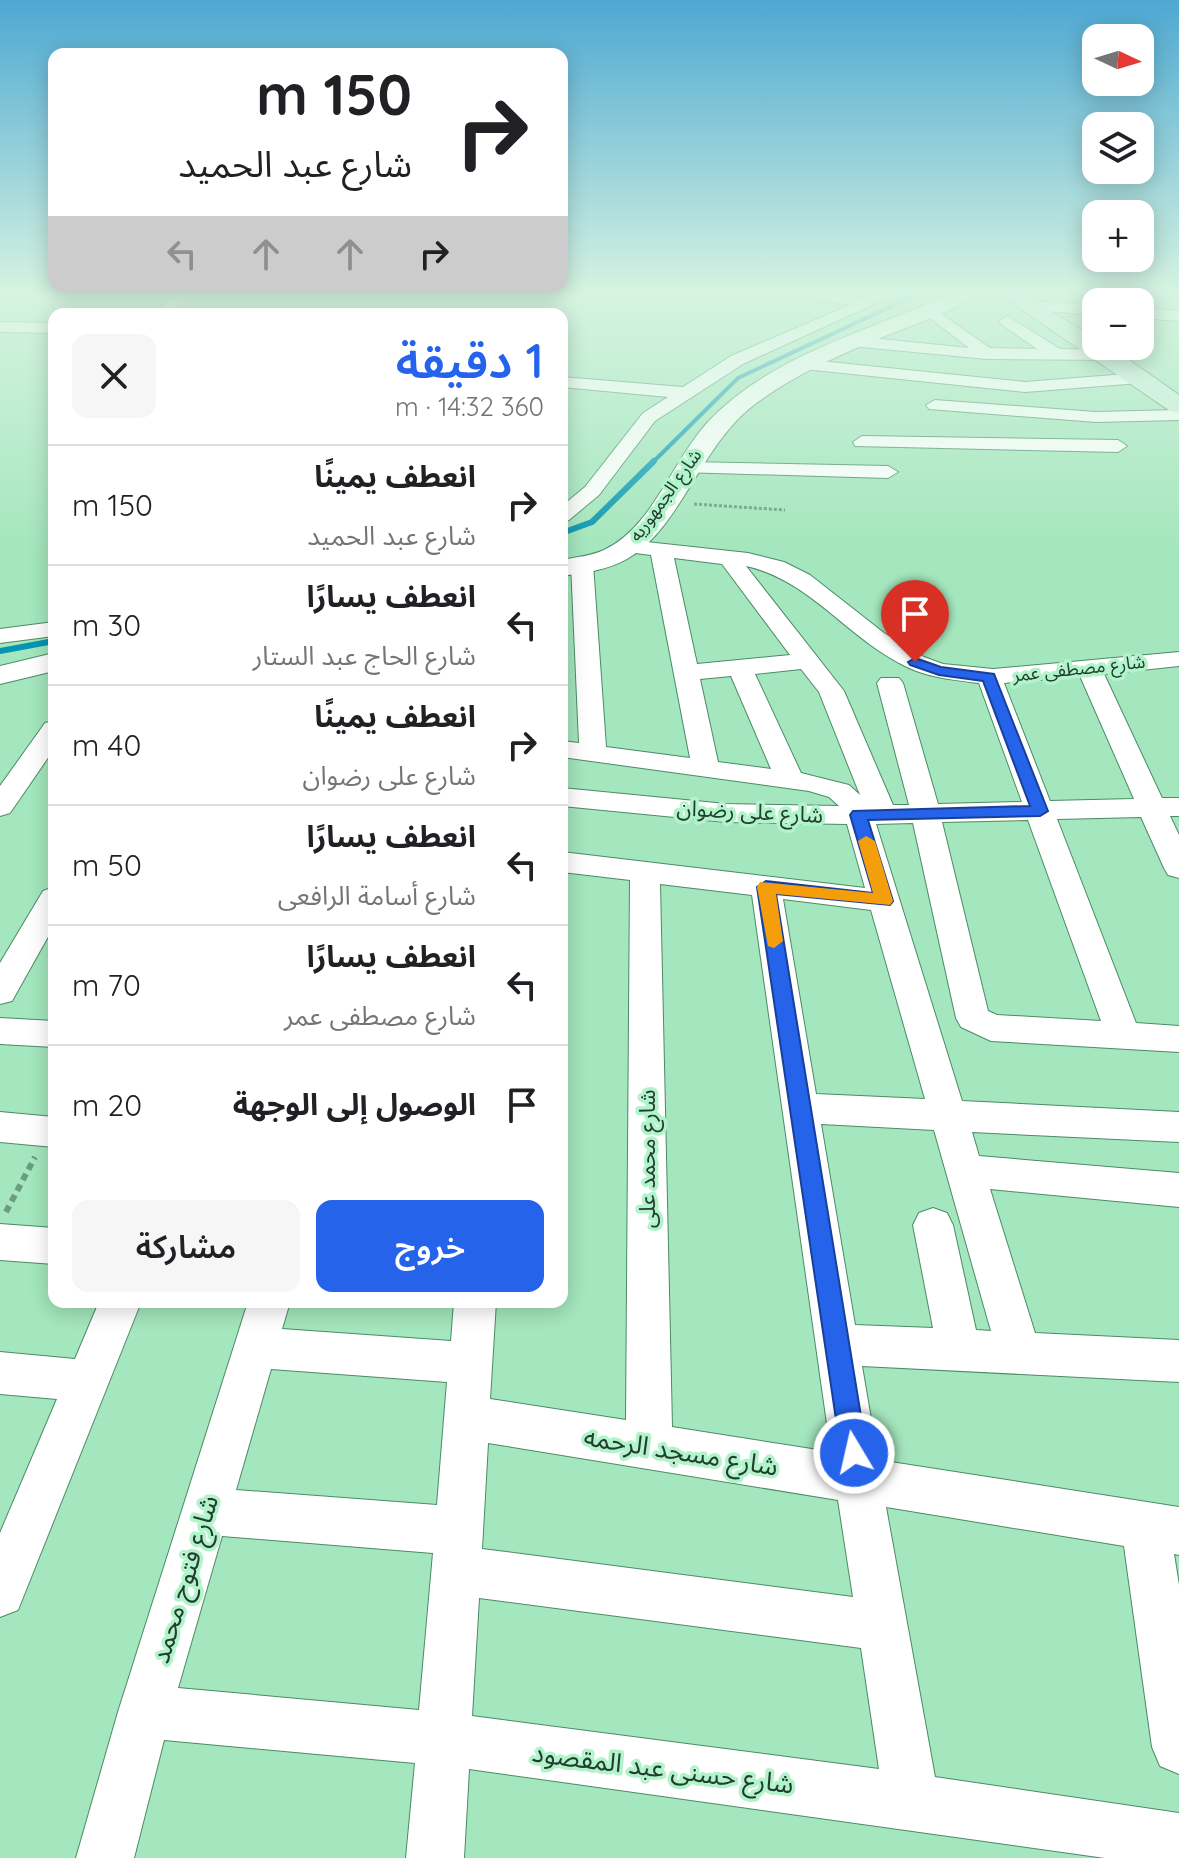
<!DOCTYPE html>
<html lang="ar">
<meta charset="utf-8">
<style>
:root{--surface:#fff;--page:#f6f6f6;--text:#202124;--muted:#757577;--line:#e0e0e0;--accent:#2563eb}
body{margin:0;font-family:Quicksand,"Noto Sans Arabic",sans-serif;background:var(--page);color:var(--text);direction:rtl;height:100vh;display:flex;flex-direction:column;font-size:30px;white-space:nowrap}
*{box-sizing:border-box;margin:0}
p{font-size:26px;color:var(--muted)}
.icon{flex:none;width:44px;height:44px;fill:none;stroke:currentColor;stroke-width:2;stroke-linecap:round;stroke-linejoin:round}
.map{position:relative;flex:1;overflow:hidden;direction:ltr}
.details{position:absolute;left:48px;top:308px;width:520px;height:1000px;display:flex;flex-direction:column;background:var(--surface);border-radius:16px;box-shadow:0 4px 20px #0003;direction:rtl}
.details>*{flex:none}
.guide{position:absolute;left:48px;top:48px;width:520px;height:244px;border-radius:16px;box-shadow:0 4px 20px #0003;direction:rtl;background:#fff;color:var(--text);overflow:hidden}
.needle{width:52px;rotate:94deg}
.controls{position:absolute;left:1082px;top:24px;display:grid;gap:16px}
.controls a{display:grid;place-items:center;width:72px;height:72px;border-radius:16px;background:var(--surface);box-shadow:0 4px 20px #0003;font-size:40px}
.pin{position:absolute;display:grid;place-items:center;width:68px;height:68px;color:#fff;margin:-82px -34px;border-radius:50% 50% 50% 0;rotate:-45deg;box-shadow:0 0 8px #0007}
.pin .icon{rotate:45deg}
.me{position:absolute;width:88px;margin:-44px;rotate:351deg;stroke-linejoin:round;filter:drop-shadow(0 0 6px #0008)}
.turn{display:flex;align-items:center;gap:28px;height:168px;padding:0 24px;font-size:36px}
.turn .icon{width:104px;height:104px;stroke-width:2.5}
.turn b{display:block;font-size:56px;line-height:68px}
.lanes{display:flex;align-items:center;height:76px;padding:0 24px;background:#0003;justify-content:center;gap:40px;direction:ltr}
.lanes .off{opacity:.35}
.round{display:grid;place-items:center;flex:none;width:84px;height:84px;border-radius:16px;background:var(--page)}
.head{display:flex;align-items:center;justify-content:space-between;height:136px;padding:0 24px}
h1{font-size:48px;font-weight:600;line-height:60px;color:var(--accent)}
.cta{display:flex;gap:16px;margin-top:auto;padding:16px 24px}
.cta a{flex:1;height:92px;border-radius:16px;background:var(--accent);color:#fff;font-size:32px;font-weight:600;line-height:92px;text-align:center}
.cta a+a{background:var(--page);color:var(--text)}
ul{padding:0;list-style:none}
li{display:flex;align-items:center;gap:24px;height:120px;padding:0 24px;border-top:2px solid var(--line)}
li div{flex:1}
li b{display:block;font-size:30px}
li em{font-style:normal}
.map>svg:first-child{display:block}
.lines{fill:none;stroke-linecap:round;stroke-linejoin:round}
.stream-far1{stroke:#0595b0;stroke-width:4}
.stream{stroke:#0595b0;stroke-width:6}
.minor-casing{stroke:#4b8b66;stroke-width:2}
.tertiary-casing{stroke:#4b8b66;stroke-width:2}
.secondary-casing{stroke:#4b8b66;stroke-width:2}
.path-far1{stroke:#6b9c7e;stroke-width:3;stroke-dasharray:3 2;stroke-linecap:butt}
.path{stroke:#6b9c7e;stroke-width:6;stroke-dasharray:7 5;stroke-linecap:butt}
.minor{fill:#fff;fill-rule:evenodd}
.tertiary{fill:#fff;fill-rule:evenodd}
.secondary{fill:#ccefdc;fill-rule:evenodd}
.route{fill:#2563eb;stroke:#184099;stroke-width:2}
.slow{fill:#f59e0b}
.labels{text-anchor:middle;dominant-baseline:central;stroke-width:7;stroke-linejoin:round;paint-order:stroke}
.far-street-label{font-size:18px;fill:#233e2e;stroke:#b1f3ca}
.street-label{font-size:22px;fill:#233e2e;stroke:#b1f3ca}
.near-street-label{font-size:26px;fill:#233e2e;stroke:#b1f3ca}
</style>
<div class="map">
<svg width="1179" height="1858" viewBox="0 0 1179 1858">
<rect width="100%" height="100%" fill="#a4e6bd"/>
<g class="lines">
<polyline class="stream-far1" points="652,463 738,378 922,292"/>
<g class="stream">
<polyline points="562,533 592,522 654,461"/>
<polyline points="0,651 54,641"/>
</g>
<g class="minor-casing">
<g id="minor">
<polygon points="178,292 193,292 172,314 155,314"/>
<polygon points="801,292 829,292 864,299 881,292 900,292 743,364 655,421 599,495 569,520 562,522 562,506 585,487 643,413 668,397 562,387 562,377 683,387 731,356 850,305 803,295"/>
<polygon points="1027,301 1096,305 1096,315 1022,309 1022,303"/>
<polygon points="930,306 990,348 1037,349 1001,324 999,321 1007,316 1060,349 1107,350 1115,355 1107,360 987,359 851,346 843,341 851,336 969,348 925,314 925,308"/>
<polygon points="1140,308 1179,311 1179,321 1140,318"/>
<polygon points="0,322 54,323 54,333 0,332"/>
<polygon points="800,359 1025,382 1139,373 1148,378 1139,383 1025,392 794,368 792,364 794,360"/>
<polygon points="935,400 1096,412 1179,410 1179,420 1096,422 929,409 926,405"/>
<polygon points="862,436 1118,440 1127,446 1118,452 855,446 853,442"/>
<polygon points="687,462 888,466 898,472 888,478 680,472 677,468 680,464"/>
<path d="M628 540 748 553 784 562 810 575 884 633 924 657 943 664 993 669 1179 652V666L1104 674 1162 798H1179V816H1170L1179 835V878L1168 875 1164 868 1141 817 1057 819 1136 1023 1179 1026V1052L991 1041 961 1027 956 1018 913 823 876 824 962 1101 1179 1112V1142L972 1132 979 1156 1179 1173V1207L990 1189 1035 1333 1179 1340V1382L862 1366 878 1460 1179 1507V1555L1174 1554 1179 1585V1774L1160 1766 1152 1747 1124 1546 886 1507 935 1777 1179 1813V1858H1105L469 1769 464 1858H406L415 1763 164 1740 134 1858H76L118 1712 248 1302H290L282 1329 451 1341 454 1302H496L490 1399 626 1420 630 880 562 872V852L865 888 847 824 726 822 562 806V788L726 804 839 806 829 797 809 791 562 757V741L579 743 571 564 582 557 593 564 606 747 690 758 651 555 620 551 617 546 620 541ZM674 558 722 564 790 655 697 664ZM746 566C810 580 849 640 907 667 930 678 954 680 979 683L1022 802 938 804 903 683 899 678H881L877 683 909 805H893L844 691ZM801 669 819 692 860 795 849 785 801 773 755 674ZM731 676 771 769 718 762 700 679ZM1080 676 1134 799 1050 801 1004 683ZM1028 820 1101 1021 997 1015 988 1011 942 822ZM660 884 752 895 831 1452 672 1427ZM783 899 871 910 925 1099 816 1094ZM821 1124 934 1130 991 1331 976 1330 953 1225 947 1213 933 1208 919 1213 913 1225 933 1328 855 1325ZM271 1369 447 1382 437 1505 236 1490ZM488 1443 838 1500 853 1597 482 1549ZM222 1536 433 1553 419 1710 178 1688ZM479 1598 861 1648 879 1769 472 1716Z"/>
<polygon points="54,622 54,636 0,643 0,629"/>
<polygon points="54,721 54,749 10,813 0,816 0,786 45,723"/>
<polygon points="54,887 54,926 12,1001 0,1004 0,963 43,891"/>
<polygon points="0,1018 54,1021 54,1047 0,1044"/>
<polygon points="0,1112 54,1117 54,1147 0,1142"/>
<polygon points="0,1224 54,1228 54,1264 0,1260"/>
<polygon points="99,1302 141,1302 18,1610 0,1617 0,1533 57,1399 0,1394 0,1352 75,1359"/>
</g>
</g>
<g class="tertiary-casing">
<g id="tertiary">
<path d="M954 292H977C963 309 901 329 878 339 835 357 792 376 754 405 700 446 681 528 627 559 608 570 583 573 562 576V560C576 557 591 556 604 550 653 527 672 461 707 423 771 354 871 331 954 292Z"/>
<polygon points="54,653 54,671 0,684 0,666"/>
</g>
</g>
<g class="secondary-casing">
<polygon id="secondary" points="996,292 1020,292 1096,339 1096,346 1108,346 1115,350 1179,395 1179,413 1170,411"/>
</g>
<polyline class="path-far1" points="694,504 785,510"/>
<polyline class="path" points="6,1212 35,1157"/>
<use href="#minor" class="minor"/>
<use href="#tertiary" class="tertiary"/>
<use href="#secondary" class="secondary"/>
</g>
<linearGradient id="sky" x2="0" y2="1"><stop stop-color="#4da8d2"/><stop offset="0.53" stop-color="#d6f4e1"/><stop offset="1" stop-color="#d6f4e1" stop-opacity="0"/></linearGradient>
<rect width="1179" height="552" fill="url(#sky)"/>
<polygon class="route" points="915,658 941,667 994,674 1048,811 1040,816 868,820 893,901 890,905 776,894 867,1453 863,1462 854,1466 845,1462 841,1453 757,887 766,881 873,893 850,815 853,811 1030,806 983,681 939,675 910,665 908,662"/>
<polygon class="slow" points="866,836 875,841 893,901 890,905 776,894 783,941 774,948 768,946 757,887 760,882 873,893 858,841"/>
<g class="labels">
<g class="far-street-label">
<text transform="translate(665 495) rotate(-54)">شارع الجمهوريه</text>
<text transform="translate(1079 668) rotate(-6)">شارع مصطفى عمر</text>
</g>
<g class="street-label">
<text transform="translate(750 811) rotate(3)">شارع على رضوان</text>
<text transform="translate(647 1159) rotate(-90)">شارع محمد على</text>
</g>
<g class="near-street-label">
<text transform="translate(681 1451) rotate(9)">شارع مسجد الرحمه</text>
<text transform="translate(184 1579) rotate(-73)">شارع فتوح محمد</text>
<text transform="translate(663 1768) rotate(7)">شارع حسنى عبد المقصود</text>
</g>
</g>
</svg>
<div class="controls">
<a><svg class="needle" viewBox="-14 -14 28 28"><path d="M0-13l5 13h-10z" fill="#e53935"/><path d="M0 13l5-13h-10z" fill="#757577"/></svg></a>
<a><svg class="icon" aria-label="layers" viewBox="0 0 24 24"><path d="M12 4l9 5-9 5-9-5zM3 14l9 5 9-5"/></svg></a>
<a>+</a>
<a>−</a>
</div>
<div class="pin" style="left:915px;top:662px;background:#d93025"><svg class="icon" aria-label="arrive" viewBox="0 0 24 24"><path d="M6 21V4h12l-3 4 3 4H6"/></svg></div>
<svg class="me" style="left:854px;top:1453px" viewBox="-20 -20 40 40"><circle r="17" fill="#2563eb" stroke="#fff" stroke-width="3"/><path d="M0-11L8 9 0 5-8 9z" fill="#fff"/></svg>
<div class="guide">
<div class="turn"><svg class="icon" aria-label="right" viewBox="0 0 24 24"><path d="M7 20v-9h11M14 6l5 5-5 5"/></svg><div><b>150 m</b>شارع عبد الحميد</div></div>
<div class="lanes"><svg class="icon off" aria-label="left" viewBox="0 0 24 24"><path d="M17 20v-9H6M10 6l-5 5 5 5"/></svg><svg class="icon off" aria-label="ahead" viewBox="0 0 24 24"><path d="M12 20V5M6 11l6-6 6 6"/></svg><svg class="icon off" aria-label="ahead" viewBox="0 0 24 24"><path d="M12 20V5M6 11l6-6 6 6"/></svg><svg class="icon" aria-label="right" viewBox="0 0 24 24"><path d="M7 20v-9h11M14 6l5 5-5 5"/></svg></div>
</div>
<section class="details">
<div class="head"><div><h1>1 دقيقة</h1><p>360 m · 14:32</p></div><a class="round"><svg class="icon" aria-label="close" viewBox="0 0 24 24"><path d="M6 6l12 12M18 6L6 18"/></svg></a></div>
<ul>
<li><svg class="icon" aria-label="right" viewBox="0 0 24 24"><path d="M7 20v-9h11M14 6l5 5-5 5"/></svg><div><b>انعطف يمينًا</b><p>شارع عبد الحميد</p></div><em>150 m</em></li>
<li><svg class="icon" aria-label="left" viewBox="0 0 24 24"><path d="M17 20v-9H6M10 6l-5 5 5 5"/></svg><div><b>انعطف يسارًا</b><p>شارع الحاج عبد الستار</p></div><em>30 m</em></li>
<li><svg class="icon" aria-label="right" viewBox="0 0 24 24"><path d="M7 20v-9h11M14 6l5 5-5 5"/></svg><div><b>انعطف يمينًا</b><p>شارع على رضوان</p></div><em>40 m</em></li>
<li><svg class="icon" aria-label="left" viewBox="0 0 24 24"><path d="M17 20v-9H6M10 6l-5 5 5 5"/></svg><div><b>انعطف يسارًا</b><p>شارع أسامة الرافعى</p></div><em>50 m</em></li>
<li><svg class="icon" aria-label="left" viewBox="0 0 24 24"><path d="M17 20v-9H6M10 6l-5 5 5 5"/></svg><div><b>انعطف يسارًا</b><p>شارع مصطفى عمر</p></div><em>70 m</em></li>
<li><svg class="icon" aria-label="arrive" viewBox="0 0 24 24"><path d="M6 21V4h12l-3 4 3 4H6"/></svg><div><b>الوصول إلى الوجهة</b></div><em>20 m</em></li>
</ul>
<div class="cta"><a>خروج</a><a>مشاركة</a></div>
</section>
</div>
